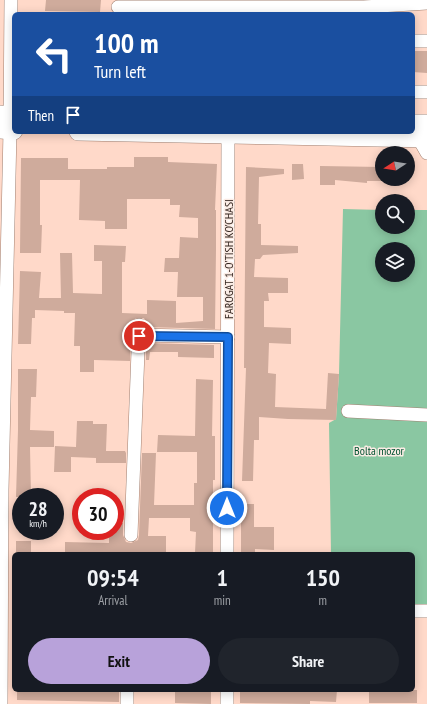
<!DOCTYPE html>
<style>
:root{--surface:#171b24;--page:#20242c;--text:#f1f3f6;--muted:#9ea1a6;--accent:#b8a2da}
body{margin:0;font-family:"PT Sans Narrow",sans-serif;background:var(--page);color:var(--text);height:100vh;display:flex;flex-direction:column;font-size:15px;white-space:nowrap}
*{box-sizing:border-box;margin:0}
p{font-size:13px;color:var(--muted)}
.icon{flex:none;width:22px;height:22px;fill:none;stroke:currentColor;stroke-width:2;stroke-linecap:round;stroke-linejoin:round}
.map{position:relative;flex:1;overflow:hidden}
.panel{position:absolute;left:12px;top:552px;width:403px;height:140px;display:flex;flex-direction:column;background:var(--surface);border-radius:6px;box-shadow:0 2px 10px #0003}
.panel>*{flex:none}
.top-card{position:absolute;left:12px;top:12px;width:403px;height:122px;border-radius:6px;box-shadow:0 2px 10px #0003;background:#1a4fa0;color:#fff;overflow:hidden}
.needle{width:26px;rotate:258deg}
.buttons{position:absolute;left:375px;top:146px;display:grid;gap:8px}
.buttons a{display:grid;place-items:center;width:40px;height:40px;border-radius:50%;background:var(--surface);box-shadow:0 2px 10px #0003;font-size:20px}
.speed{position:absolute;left:12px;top:488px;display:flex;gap:8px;font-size:20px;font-weight:700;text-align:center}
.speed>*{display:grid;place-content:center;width:52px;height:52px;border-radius:50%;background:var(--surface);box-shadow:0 2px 10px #0003;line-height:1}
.speed small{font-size:10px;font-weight:400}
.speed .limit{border:6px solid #d22;background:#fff;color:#111}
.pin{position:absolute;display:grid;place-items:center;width:34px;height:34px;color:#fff;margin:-17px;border:2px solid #fff;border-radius:50%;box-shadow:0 1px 4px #0007}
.me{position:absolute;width:44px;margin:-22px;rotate:0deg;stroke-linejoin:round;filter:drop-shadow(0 0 3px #0008)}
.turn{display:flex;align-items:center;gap:14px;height:84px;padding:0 16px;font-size:18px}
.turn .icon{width:52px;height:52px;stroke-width:2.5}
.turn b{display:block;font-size:28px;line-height:34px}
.then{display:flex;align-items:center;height:38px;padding:0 16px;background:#0003;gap:8px;font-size:15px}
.eta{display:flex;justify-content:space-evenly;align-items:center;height:68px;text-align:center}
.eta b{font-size:24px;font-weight:700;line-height:28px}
.button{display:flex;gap:8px;margin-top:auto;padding:8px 16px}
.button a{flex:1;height:46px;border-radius:24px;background:var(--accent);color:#111;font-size:16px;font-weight:700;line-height:46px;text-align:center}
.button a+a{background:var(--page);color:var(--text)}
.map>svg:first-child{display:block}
.green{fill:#8ac7a2;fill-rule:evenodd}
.building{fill:#cfab9c}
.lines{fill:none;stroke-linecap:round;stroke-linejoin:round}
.minor-casing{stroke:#a28071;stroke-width:14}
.major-casing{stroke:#a28071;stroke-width:18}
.minor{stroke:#fff;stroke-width:13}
.major{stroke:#fff;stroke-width:17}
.route-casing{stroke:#114b97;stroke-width:10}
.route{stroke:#1a73e8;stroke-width:7}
.labels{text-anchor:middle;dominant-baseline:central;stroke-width:3;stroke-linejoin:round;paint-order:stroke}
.street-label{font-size:12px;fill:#352721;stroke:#fbece5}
.park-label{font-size:12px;fill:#015230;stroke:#fbece5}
</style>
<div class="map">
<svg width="427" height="704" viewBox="0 0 427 704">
<rect width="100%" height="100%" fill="#ffd9c9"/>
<path class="green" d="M343 209 382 210V227H408V210H427V615L413 614V554H331L329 423 336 419 339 374ZM382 249H408V275H382Z"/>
<g class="building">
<polygon points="46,0 101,0 100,12 45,11"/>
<polygon points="413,51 427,51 427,73 413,72"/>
<polygon points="134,157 168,157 168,162 217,164 215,210 216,210 216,249 215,329 147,327 146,322 144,318 136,318 131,325 130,361 94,360 94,372 80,372 80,346 74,346 75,313 64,313 64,311 35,310 35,318 32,318 31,344 18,344 20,271 41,272 39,298 61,298 60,253 72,253 73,293 102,294 102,261 94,261 94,245 126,246 125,262 122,262 122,313 147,314 147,300 176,301 176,323 203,321 203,297 177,297 178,272 164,272 165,258 179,258 180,237 198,238 198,218 179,217 180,205 170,205 170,199 127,199 127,229 105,229 105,221 79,220 80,180 40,180 40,225 42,225 41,253 20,253 21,158 68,158 68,169 107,169 107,167 134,167"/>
<polygon points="292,164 303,164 304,179 292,180"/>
<polygon points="320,166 382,167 382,181 367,181 367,183 335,180 335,185 320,185"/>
<polygon points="246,167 284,169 284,174 259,177 258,224 261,224 261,245 298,246 298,253 263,255 260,259 255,259 254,277 288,278 288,293 268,293 269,301 264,301 264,327 291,328 291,344 269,343 268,373 276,374 275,407 326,409 328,373 339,374 336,420 288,419 259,417 259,440 254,440 253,481 242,481 246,368 244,368"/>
<polygon points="146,343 214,345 214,358 178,357 178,352 150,352 149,360 146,360"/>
<polygon points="18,369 37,369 36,397 31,397 30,430 54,431 54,447 30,447 31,497 16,497 18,430"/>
<polygon points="196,379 213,380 212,436 215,436 215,480 213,480 213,553 195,553 196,532 190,531 190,518 149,518 148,536 166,536 166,553 65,554 65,542 109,543 109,531 115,531 115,523 123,523 123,535 126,542 131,543 138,540 139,535 142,453 156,453 154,505 194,505 194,483 197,483 197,452 157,452 158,435 195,436"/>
<polygon points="77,421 93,421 93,424 107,424 106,451 125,451 126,453 126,463 96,463 96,458 71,457 71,472 54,472 55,446 76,447"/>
<polygon points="241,504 254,504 254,527 274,527 274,550 255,549 255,554 241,554"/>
<rect x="16" y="541" width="15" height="13"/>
<polygon points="17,690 119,690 119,702 17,700"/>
<polygon points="175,690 211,690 211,704 175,703"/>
<polygon points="240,690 337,690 336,702 310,701 310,704 240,703"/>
<rect x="369" y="690" width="48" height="13"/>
</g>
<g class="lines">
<g class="minor-casing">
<g id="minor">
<polyline points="118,7 364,7 427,3"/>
<polyline points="413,41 427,41"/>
<polyline points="413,92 427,92"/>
<polyline points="419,139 427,153"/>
<polyline points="139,335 228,337"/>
<polyline points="348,411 427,415"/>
<polyline points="131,535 139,325"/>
<polyline points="227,554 228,132"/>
<polyline points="413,611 427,611"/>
<polyline points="1,704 2,490 10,131 11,0"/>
<polyline points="127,704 127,690"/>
<polyline points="227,704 227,690"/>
</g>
</g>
<g class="major-casing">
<g id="major">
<polyline points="0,114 14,115"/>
<polyline points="413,123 427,123"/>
<polyline points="0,130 14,131"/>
<polyline points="78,132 427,139"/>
</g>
</g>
<use href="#minor" class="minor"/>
<use href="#major" class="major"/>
</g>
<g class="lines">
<g class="route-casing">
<polyline id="route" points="139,336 228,337 227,508"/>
</g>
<use href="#route" class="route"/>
</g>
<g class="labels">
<g class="street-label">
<text transform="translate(228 259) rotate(-90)">FAROGAT 1-O'TISH KO'CHASI</text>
</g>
<g class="park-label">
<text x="379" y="450">Bolta mozor</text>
</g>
</g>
</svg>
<div class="buttons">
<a><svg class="needle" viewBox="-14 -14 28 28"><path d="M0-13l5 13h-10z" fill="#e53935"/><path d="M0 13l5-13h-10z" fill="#9ea1a6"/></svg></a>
<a><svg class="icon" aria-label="search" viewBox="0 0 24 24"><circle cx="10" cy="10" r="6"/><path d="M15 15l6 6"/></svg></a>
<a><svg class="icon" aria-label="layers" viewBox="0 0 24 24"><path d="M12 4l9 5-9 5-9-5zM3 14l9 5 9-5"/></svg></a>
</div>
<div class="speed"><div>28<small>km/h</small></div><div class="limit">30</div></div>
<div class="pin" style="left:139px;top:336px;background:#d93025"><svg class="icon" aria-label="arrive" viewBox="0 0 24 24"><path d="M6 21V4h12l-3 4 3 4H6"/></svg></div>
<svg class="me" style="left:227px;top:508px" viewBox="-20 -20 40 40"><circle r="17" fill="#1a73e8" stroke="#fff" stroke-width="3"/><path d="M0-11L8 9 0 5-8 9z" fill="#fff"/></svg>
<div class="top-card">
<div class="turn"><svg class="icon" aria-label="left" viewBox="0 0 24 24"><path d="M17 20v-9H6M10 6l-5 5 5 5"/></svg><div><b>100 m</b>Turn left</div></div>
<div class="then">Then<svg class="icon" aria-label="arrive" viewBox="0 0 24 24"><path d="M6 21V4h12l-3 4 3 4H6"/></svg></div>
</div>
<section class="panel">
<div class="eta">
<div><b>09:54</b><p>Arrival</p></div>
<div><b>1</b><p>min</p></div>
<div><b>150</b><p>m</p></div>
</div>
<div class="button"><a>Exit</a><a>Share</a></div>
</section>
</div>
